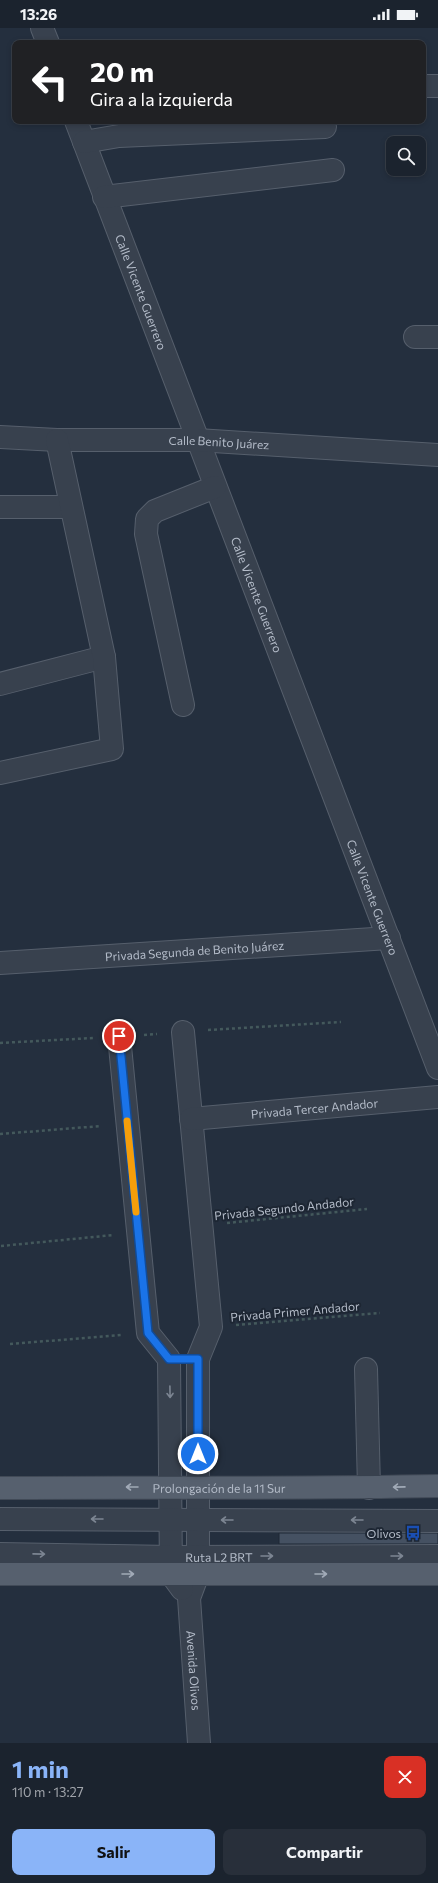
<!DOCTYPE html>
<html lang="es">
<meta charset="utf-8">
<style>
:root{--surface:#1b232e;--page:#282f3a;--text:#f1f3f6;--muted:#a0a4aa;--line:#39404a;--accent:#8ab4f8}
body{margin:0;font-family:Commissioner,sans-serif;background:var(--page);color:var(--text);height:100vh;display:flex;flex-direction:column;font-size:15px;white-space:nowrap}
*{box-sizing:border-box;margin:0}
p{font-size:13px;color:var(--muted)}
.icon{flex:none;width:22px;height:22px;fill:none;stroke:currentColor;stroke-width:2;stroke-linecap:round;stroke-linejoin:round}
.map{position:relative;height:1715px;overflow:hidden}
.sheet{display:flex;flex-direction:column;background:var(--surface);flex:1}
.sheet>*{flex:none}
.top-card{position:absolute;left:12px;top:12px;width:414px;height:84px;border-radius:8px;box-shadow:0 2px 6px #0003,0 0 0 1px var(--line);background:#202124;color:#fff;overflow:hidden}
.fabs{position:absolute;left:386px;top:108px;display:grid;gap:8px}
.fabs a{display:grid;place-items:center;width:40px;height:40px;border-radius:8px;background:var(--surface);box-shadow:0 2px 6px #0003,0 0 0 1px var(--line);font-size:20px}
.pin{position:absolute;display:grid;place-items:center;width:34px;height:34px;color:#fff;margin:-17px;border:2px solid #fff;border-radius:50%;box-shadow:0 1px 4px #0007}
.me{position:absolute;width:44px;margin:-22px;rotate:0deg;stroke-linejoin:round;filter:drop-shadow(0 0 3px #0008)}
.turn{display:flex;align-items:center;gap:14px;height:84px;padding:0 12px;font-size:18px}
.turn .icon{width:52px;height:52px;stroke-width:2.5}
.turn b{display:block;font-size:28px;line-height:34px}
.round{display:grid;place-items:center;flex:none;width:42px;height:42px;border-radius:8px;background:var(--page)}
.head{display:flex;align-items:center;justify-content:space-between;height:68px;padding:0 12px}
h1{font-size:24px;font-weight:700;line-height:30px;color:var(--accent)}
.action{display:flex;gap:8px;margin-top:auto;padding:8px 12px}
.action a{flex:1;height:46px;border-radius:8px;background:var(--accent);color:#111;font-size:16px;font-weight:700;line-height:46px;text-align:center}
.action a+a{background:var(--page);color:var(--text)}
.status{display:flex;justify-content:space-between;align-items:center;height:28px;padding:0 20px;background:var(--surface);direction:ltr}
.status svg{height:11px;fill:currentColor}
.map>svg:first-child{display:block}
.building{fill:#455162;stroke:#1f2835}
.lines{fill:none;stroke-linecap:round;stroke-linejoin:round}
.minor-casing{stroke:#565f6c;stroke-width:24}
.major-casing{stroke:#414a57;stroke-width:24}
.path{stroke:#44595c;stroke-width:2.5;stroke-dasharray:3 3;stroke-linecap:butt}
.minor{stroke:#38414e;stroke-width:22}
.major{stroke:#56606e;stroke-width:22}
.oneway{stroke:#7c8592}
.oneway2{stroke:#a1aab7}
.route-casing{stroke:#114b97;stroke-width:10}
.route{stroke:#1a73e8;stroke-width:7}
.slow{stroke:#f59e0b;stroke-width:7}
.labels{text-anchor:middle;dominant-baseline:central;stroke-width:4;stroke-linejoin:round;paint-order:stroke}
.street-label{font-size:12px;fill:#b4bcc9;stroke:#1d2633}
.poi-label{font-size:12px;fill:#b4bcc9;stroke:#1d2633;text-anchor:end}
</style>
<div class="status"><b>13:26</b><svg viewBox="0 0 49 12"><path d="M0 12V9h3v3zM5 12V6h3v6zM10 12V3h3v9zM15 12V0h3v12zM26 1h20v11H26zM47 4h2v5h-2z"/></svg></div>
<div class="map">
<svg width="438" height="1715" viewBox="0 0 438 1715">
<rect width="100%" height="100%" fill="#242f3e"/>
<rect class="building" x="279" y="1505" width="159" height="11"/>
<g class="lines">
<g class="minor-casing">
<g id="minor">
<polyline points="42,0 48,15"/>
<polyline points="423,58 438,58"/>
<path id="s1" d="M76 93 438 1040"/>
<polyline points="84,114 119,108 325,99"/>
<polyline points="104,169 333,142"/>
<polyline points="415,309 438,309"/>
<path id="s2" d="M0 409 57 412H197L438 427"/>
<polyline points="0,479 71,479"/>
<polyline points="0,656 104,629"/>
<polyline points="183,677 146,506 147,491 155,483 215,459"/>
<polyline points="0,745 112,721 104,629 57,412"/>
<path id="s3" d="M0 935 389 910"/>
<path id="s4" d="M183 1004 211 1299 198 1331V1546L189 1570 199 1715"/>
<polyline points="119,1008 148,1305 169,1331 171,1546 182,1561"/>
<path id="s5" d="M191 1091 438 1069"/>
<polyline points="366,1341 369,1460"/>
<polyline points="0,1491 438,1493"/>
<path id="s6" d="M0 1526 171 1529 438 1528"/>
</g>
</g>
<g class="major-casing">
<g id="major">
<path id="s7" d="M0 1460C146 1459 292 1461 438 1458"/>
<polyline points="0,1546 438,1546"/>
</g>
</g>
<g class="path">
<polyline points="208,1002 341,994"/>
<polyline points="144,1007 157,1006"/>
<polyline points="0,1015 93,1010"/>
<polyline points="0,1106 101,1098"/>
<polyline points="227,1195 367,1181"/>
<polyline points="1,1218 114,1207"/>
<polyline points="236,1297 380,1285"/>
<polyline points="10,1316 122,1307"/>
</g>
<use href="#minor" class="minor"/>
<use href="#major" class="major"/>
</g>
<defs><path id="oneway-shaft" d="M-6 0H5M1.5-3L5.5 0L1.5 3" fill="none" stroke-width="1.6" stroke-linecap="round" stroke-linejoin="round"/></defs>
<g class="oneway">
<use href="#oneway-shaft" transform="translate(170 1364) rotate(89)"/>
<use href="#oneway-shaft" transform="translate(97 1491) rotate(-180)"/>
<use href="#oneway-shaft" transform="translate(227 1492) rotate(-180)"/>
<use href="#oneway-shaft" transform="translate(357 1492) rotate(-180)"/>
<use href="#oneway-shaft" transform="translate(39 1526) rotate(1)"/>
<use href="#oneway-shaft" transform="translate(267 1528)"/>
<use href="#oneway-shaft" transform="translate(397 1528)"/>
</g>
<g class="oneway2">
<use href="#oneway-shaft" transform="translate(132 1459) rotate(180)"/>
<use href="#oneway-shaft" transform="translate(399 1459) rotate(179)"/>
<use href="#oneway-shaft" transform="translate(128 1546)"/>
<use href="#oneway-shaft" transform="translate(321 1546)"/>
</g>
<g class="lines">
<g class="route-casing">
<polyline id="route" points="119,1008 148,1305 169,1331 198,1331 198,1426"/>
</g>
<use href="#route" class="route"/>
<polyline class="slow" points="127,1093 136,1184"/>
</g>
<defs>
<g id="bus-bare" transform="scale(1.2)"><path d="M-5-6H5V4H4V6H2V4H-2V6H-4V4H-5ZM-3.5-4V0h7V-4ZM-3.5 1.2v1.5H-2V1.2ZM2 1.2v1.5H3.5V1.2Z" fill="#1a4fb4" stroke="#1d2633" stroke-width="2.5" paint-order="stroke"/></g>
</defs>
<g fill-rule="evenodd">
<use href="#bus-bare" x="413" y="1505"/>
</g>
<g class="labels">
<g class="street-label">
<text stroke="none"><textPath href="#s1" startOffset="183">Calle Vicente Guerrero</textPath></text>
<text stroke="none"><textPath href="#s2" startOffset="219">Calle Benito Juárez</textPath></text>
<text stroke="none"><textPath href="#s1" startOffset="507">Calle Vicente Guerrero</textPath></text>
<text stroke="none"><textPath href="#s1" startOffset="831">Calle Vicente Guerrero</textPath></text>
<text stroke="none"><textPath href="#s3" startOffset="195">Privada Segunda de Benito Juárez</textPath></text>
<text stroke="none"><textPath href="#s5" startOffset="124">Privada Tercer Andador</textPath></text>
<text transform="translate(284 1180) rotate(-6)">Privada Segundo Andador</text>
<text transform="translate(295 1283) rotate(-5)">Privada Primer Andador</text>
<text stroke="none"><textPath href="#s7" startOffset="219">Prolongación de la 11 Sur</textPath></text>
<text stroke="none"><textPath href="#s6" startOffset="219">Ruta L2 BRT</textPath></text>
<text stroke="none"><textPath href="#s4" startOffset="644">Avenida Olivos</textPath></text>
</g>
<g class="poi-label">
<text x="401" y="1505">Olivos</text>
</g>
</g>
</svg>
<div class="fabs">
<a><svg class="icon" aria-label="search" viewBox="0 0 24 24"><circle cx="10" cy="10" r="6"/><path d="M15 15l6 6"/></svg></a>
</div>
<div class="pin" style="left:119px;top:1008px;background:#d93025"><svg class="icon" aria-label="arrive" viewBox="0 0 24 24"><path d="M6 21V4h12l-3 4 3 4H6"/></svg></div>
<svg class="me" style="left:198px;top:1426px" viewBox="-20 -20 40 40"><circle r="17" fill="#1a73e8" stroke="#fff" stroke-width="3"/><path d="M0-11L8 9 0 5-8 9z" fill="#fff"/></svg>
<div class="top-card">
<div class="turn"><svg class="icon" aria-label="left" viewBox="0 0 24 24"><path d="M17 20v-9H6M10 6l-5 5 5 5"/></svg><div><b>20 m</b>Gira a la izquierda</div></div>
</div>
</div>
<section class="sheet">
<div class="head"><div><h1>1 min</h1><p>110 m · 13:27</p></div><a class="round" style="background:#d93025;color:#fff"><svg class="icon" aria-label="close" viewBox="0 0 24 24"><path d="M6 6l12 12M18 6L6 18"/></svg></a></div>
<div class="action"><a>Salir</a><a>Compartir</a></div>
</section>
